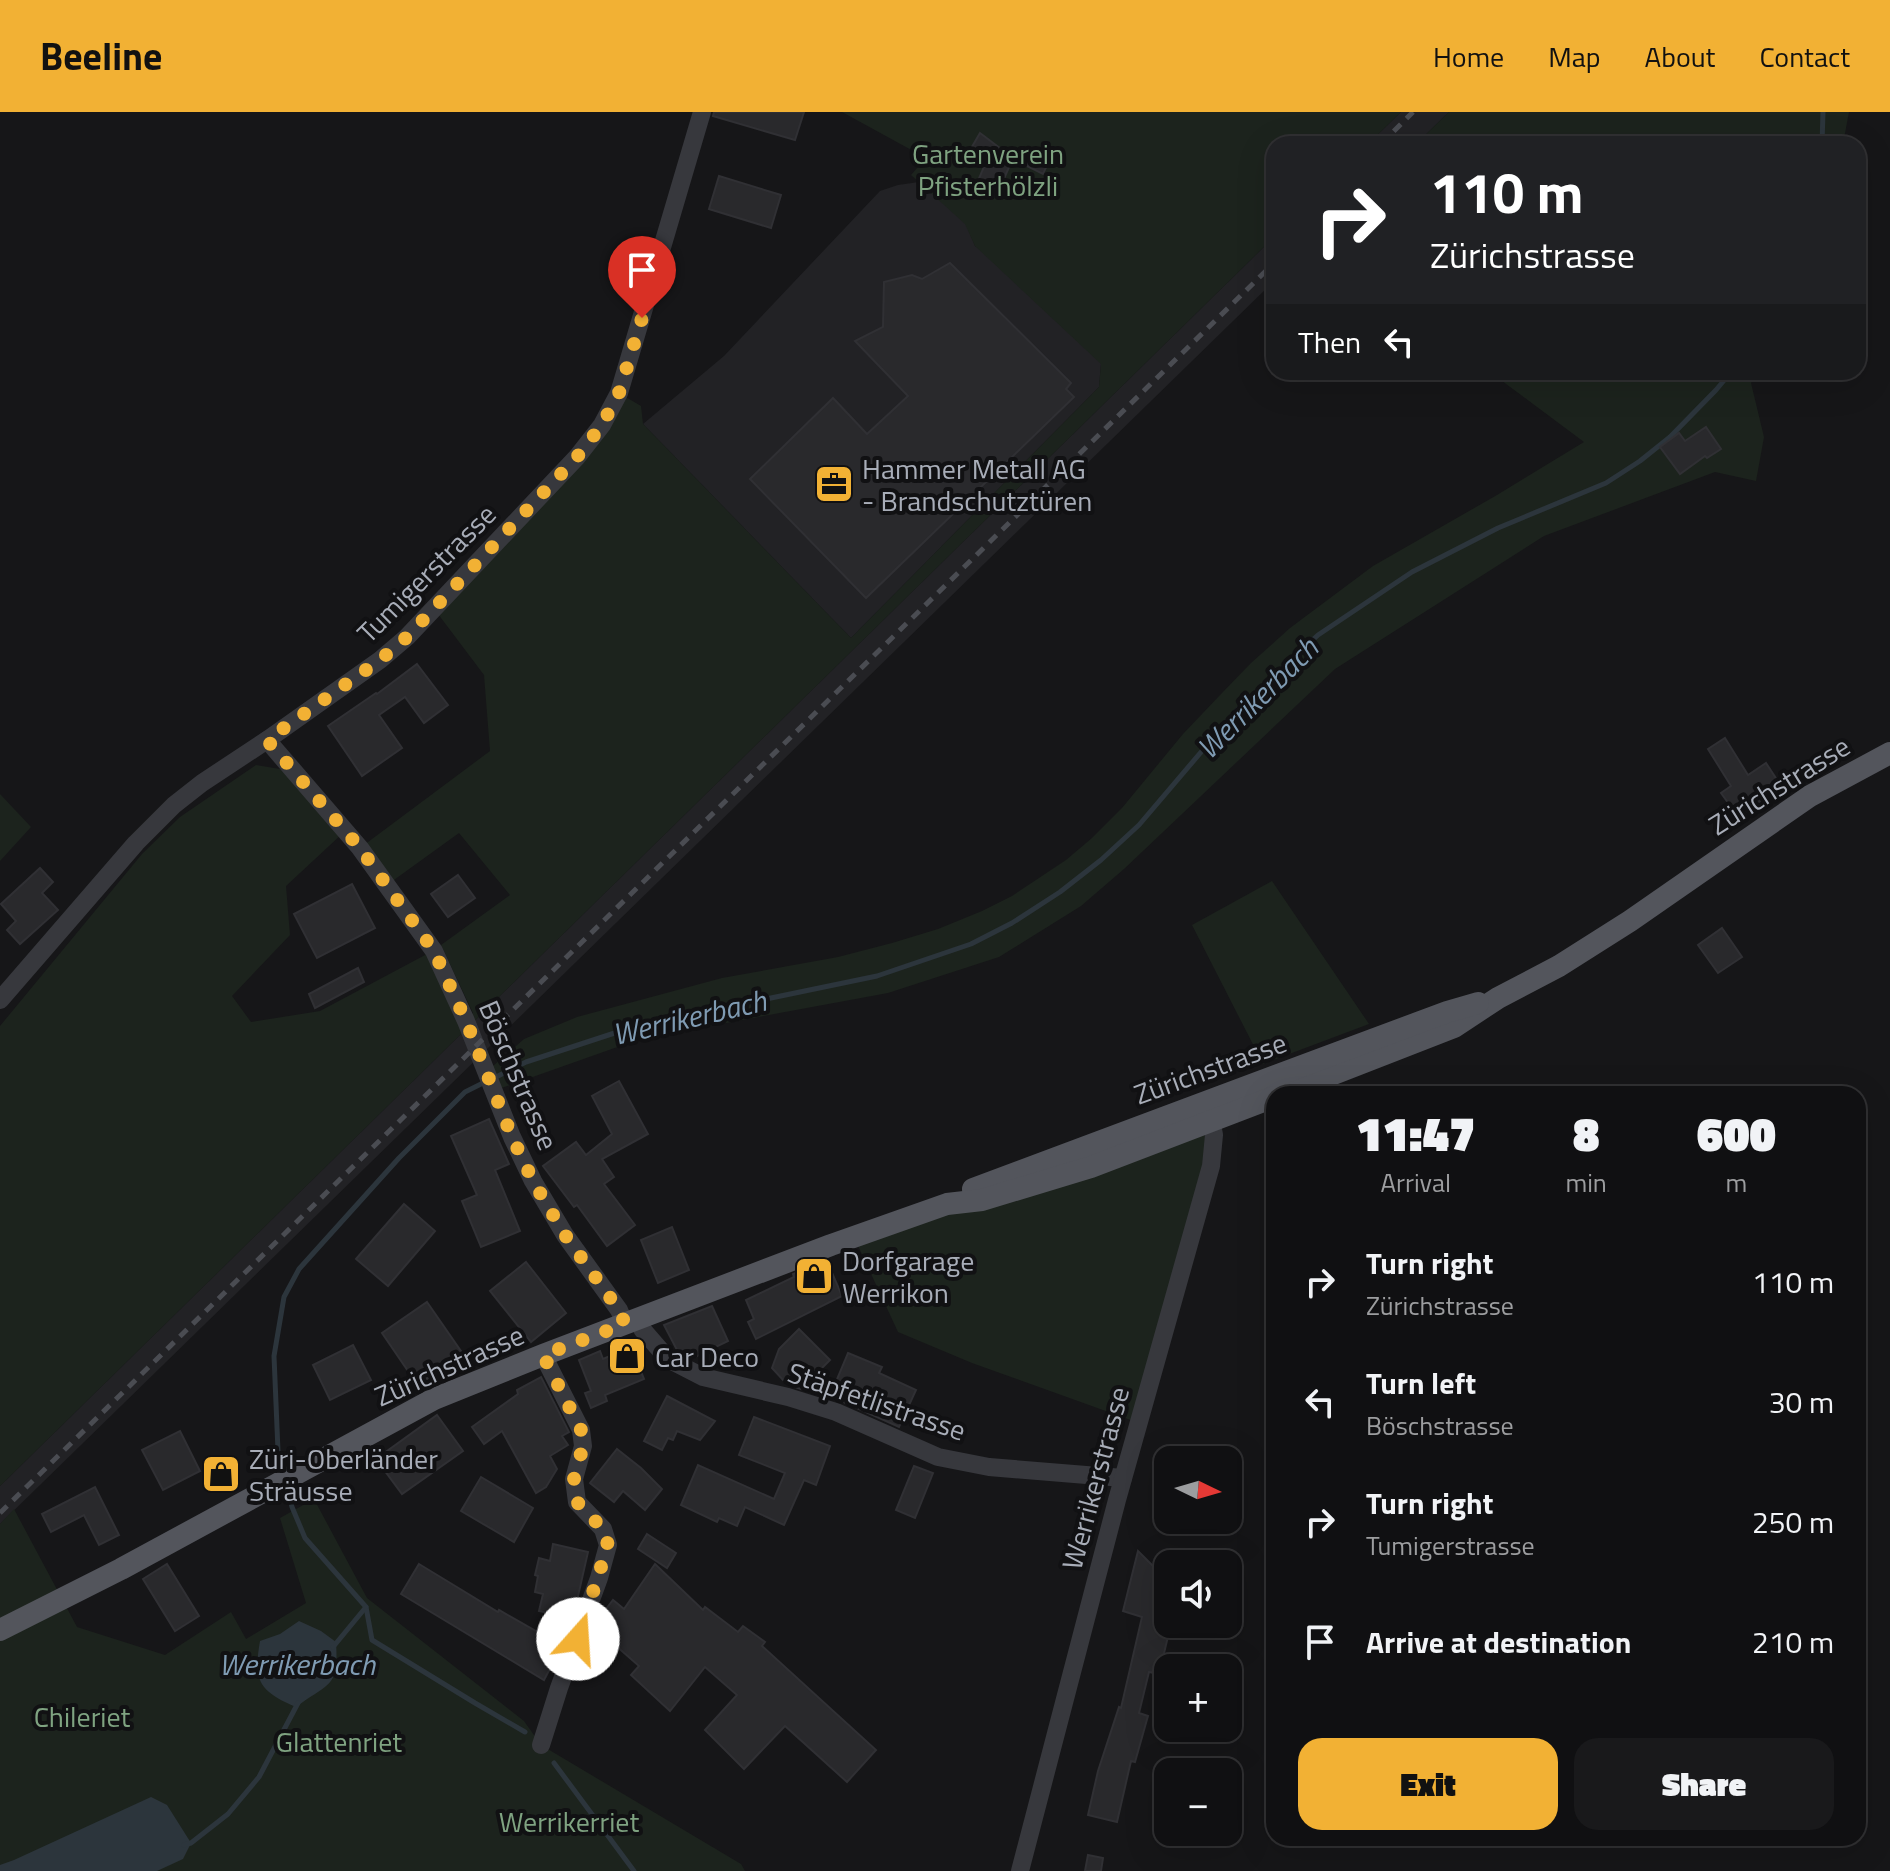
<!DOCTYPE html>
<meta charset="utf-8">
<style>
:root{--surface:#101012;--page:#19191b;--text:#f1f3f6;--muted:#9c9d9f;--line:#303032;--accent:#f2b134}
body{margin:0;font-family:"Titillium Web",sans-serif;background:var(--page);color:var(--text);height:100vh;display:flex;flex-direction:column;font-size:30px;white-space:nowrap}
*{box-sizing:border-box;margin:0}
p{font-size:26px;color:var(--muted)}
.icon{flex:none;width:44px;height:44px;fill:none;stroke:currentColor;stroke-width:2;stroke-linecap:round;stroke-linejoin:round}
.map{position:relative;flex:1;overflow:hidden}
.details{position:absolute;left:1266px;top:974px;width:600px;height:760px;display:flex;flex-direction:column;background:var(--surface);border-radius:24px;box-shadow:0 8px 32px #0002,0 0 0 2px var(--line)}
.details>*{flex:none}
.banner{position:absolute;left:1266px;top:24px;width:600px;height:244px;border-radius:24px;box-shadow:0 8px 32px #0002,0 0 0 2px var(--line);background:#202124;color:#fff;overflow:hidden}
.needle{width:52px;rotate:95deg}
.tools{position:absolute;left:1154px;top:1334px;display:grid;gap:16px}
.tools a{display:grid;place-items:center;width:88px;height:88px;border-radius:16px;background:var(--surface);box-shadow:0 8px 32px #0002,0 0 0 2px var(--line);font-size:40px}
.pin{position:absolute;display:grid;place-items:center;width:68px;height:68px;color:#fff;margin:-82px -34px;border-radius:50% 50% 50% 0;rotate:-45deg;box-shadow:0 0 8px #0007}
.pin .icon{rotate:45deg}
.me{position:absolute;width:88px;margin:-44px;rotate:19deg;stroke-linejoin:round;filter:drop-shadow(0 0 6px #0008)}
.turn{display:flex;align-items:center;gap:28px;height:168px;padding:0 32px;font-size:36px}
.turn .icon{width:104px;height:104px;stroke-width:2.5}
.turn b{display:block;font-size:56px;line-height:68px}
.then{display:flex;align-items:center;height:76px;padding:0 32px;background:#0003;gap:16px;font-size:30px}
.eta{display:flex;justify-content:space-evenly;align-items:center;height:136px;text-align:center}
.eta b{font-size:48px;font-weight:800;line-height:56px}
.button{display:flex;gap:16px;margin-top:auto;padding:16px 32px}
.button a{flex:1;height:92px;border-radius:24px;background:var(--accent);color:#111;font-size:32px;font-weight:800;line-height:92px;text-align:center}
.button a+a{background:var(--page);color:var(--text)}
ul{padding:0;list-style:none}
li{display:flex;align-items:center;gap:24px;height:120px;padding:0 32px}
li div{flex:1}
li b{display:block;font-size:30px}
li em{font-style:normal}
header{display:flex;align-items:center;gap:48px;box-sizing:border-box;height:112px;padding:0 40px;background:var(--accent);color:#111}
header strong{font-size:38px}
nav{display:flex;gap:44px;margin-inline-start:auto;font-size:28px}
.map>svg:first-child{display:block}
.built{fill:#222225}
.green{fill:#1c231d}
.water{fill:#2c353c}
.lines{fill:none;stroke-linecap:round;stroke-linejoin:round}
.stream{stroke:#2c353c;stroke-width:5}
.building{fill:#29292c;stroke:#303034;stroke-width:2}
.minor{stroke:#37383d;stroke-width:18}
.major{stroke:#53555c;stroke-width:22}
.rail{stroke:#4a4c52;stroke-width:5;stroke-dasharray:10 8;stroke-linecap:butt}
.route{stroke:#f2b134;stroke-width:14;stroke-dasharray:0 25.2}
.labels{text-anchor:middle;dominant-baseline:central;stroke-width:8;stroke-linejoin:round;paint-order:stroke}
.park-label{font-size:28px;fill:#7fa381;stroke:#111113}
.poi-label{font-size:28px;fill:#a8adb8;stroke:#111113;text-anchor:start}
.street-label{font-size:28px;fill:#a8adb8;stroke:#111113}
.water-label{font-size:30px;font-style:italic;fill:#7f9bb3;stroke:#111113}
</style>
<header>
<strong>Beeline</strong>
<nav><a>Home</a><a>Map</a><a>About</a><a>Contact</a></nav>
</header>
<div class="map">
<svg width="1890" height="1759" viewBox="0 0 1890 1759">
<rect width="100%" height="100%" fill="#161618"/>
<g class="built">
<polygon points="1401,0 1449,0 1416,32 1368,32"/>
<polygon points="926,69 966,112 975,134 1093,216 1101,252 1099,275 851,526 643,312 724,244 880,79 898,73"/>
<polygon points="1274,125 1274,169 0,1412 0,1374"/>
</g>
<g class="green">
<polygon points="842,0 1401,0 1368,32 1274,32 1274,125 0,1374 0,914 142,742 180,705 256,653 280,657 343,721 286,774 290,823 232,884 251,910 320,899 427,842 466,909 473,901 441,833 510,783 459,721 387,773 360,736 490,639 484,563 435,498 577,345 619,281 641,294 643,312 851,526 1099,275 1101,252 975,134 965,112 911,63 926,46"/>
<polygon points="1449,0 1849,0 1843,32 1416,32"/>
<polygon points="1490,260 1760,260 1751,271 1764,325 1756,369 1715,360 1544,424 1335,557 1124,757 1081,794 999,845 888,881 640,927 493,979 486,960 524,927 577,905 722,866 838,845 892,831 938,817 982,799 1012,784 1066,748 1092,726 1122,696 1183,622 1222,581 1251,551 1290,516 1373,454 1497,383 1584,330"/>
<polygon points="0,682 31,715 0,749"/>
<polygon points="1272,769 1369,912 1263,952 1192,813"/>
<polygon points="1213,1009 1214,1023 1139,1311 972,1251 898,1220 853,1123"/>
<polygon points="314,1387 367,1486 524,1609 541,1633 741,1752 745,1759 0,1759 0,1412 14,1397 77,1515 165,1543 231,1500 246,1527 306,1491 280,1406"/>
</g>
<g class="water">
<path d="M299 1509 321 1519 336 1530C339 1577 329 1570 296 1595 259 1579 253 1569 260 1529L280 1522Z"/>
<polygon points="151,1685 167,1693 191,1731 183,1747 157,1759 0,1759 0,1753 14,1748"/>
</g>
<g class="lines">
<g class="stream">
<polyline points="1822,32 1823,0"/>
<polyline points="494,966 526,950 636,914 877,864 971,832 1012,811 1060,780 1101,748 1139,713 1236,599 1318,523 1412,460 1498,416 1606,371 1640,349 1670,325 1716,278 1731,260"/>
<polyline points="283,1360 278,1339 274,1244 284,1185 299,1157 399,1046 465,980 485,970"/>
<polyline points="287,1374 292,1395 305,1426 366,1495 372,1528 475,1591 525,1620"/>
<polyline points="333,1535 366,1495"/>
<polyline points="554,1651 634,1759"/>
<polyline points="184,1733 191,1731 228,1702 259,1665 298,1591"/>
</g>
</g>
<g class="building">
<polygon points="714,0 804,0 795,28 713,4"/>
<polygon points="980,21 1013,46 996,85 975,76 986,50 969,40"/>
<polygon points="1034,39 1050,47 1043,62 1027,54"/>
<polygon points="719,64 781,83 771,116 709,97"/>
<polygon points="950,151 1071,271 1066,277 1074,285 866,486 750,367 833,286 867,322 908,284 855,229 883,215 884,170 912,163 922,167"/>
<polygon points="1706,315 1721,337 1707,346 1705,344 1680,362 1660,335 1679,321 1685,329"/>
<polygon points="417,552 448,593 424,611 405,585 379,603 402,636 362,664 328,614 376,581 377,582"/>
<polygon points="1725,626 1748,663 1766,651 1783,677 1739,706 1721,681 1731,674 1708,637"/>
<polygon points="40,756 53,770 42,781 58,798 20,832 7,818 16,809 1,792"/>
<polygon points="458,763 475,786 448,805 431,782"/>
<polygon points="352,772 375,816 317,846 294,802"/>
<polygon points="1722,816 1742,845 1718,861 1698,833"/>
<polygon points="358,856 364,870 315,896 309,882"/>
<polygon points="619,969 648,1022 602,1047 614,1065 604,1072 635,1113 607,1134 577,1093 574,1095 543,1054 576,1030 586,1043 612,1022 592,984"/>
<polygon points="489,1007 509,1052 495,1058 520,1119 481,1135 462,1089 477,1083 451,1024"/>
<polygon points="404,1092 435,1119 388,1174 356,1147"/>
<polygon points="672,1115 689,1158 658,1171 641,1128"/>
<polygon points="827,1149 842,1184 756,1227 748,1210 754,1207 746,1188 794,1165 793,1162"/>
<polygon points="526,1150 566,1201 531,1230 490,1179"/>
<polygon points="427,1190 463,1242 427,1267 422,1259 412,1265 382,1221"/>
<polygon points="712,1194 728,1229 693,1246 677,1238 664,1213"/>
<polygon points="799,1217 830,1248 801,1277 795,1275 786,1266 783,1268 772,1256 779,1237"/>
<polygon points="353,1233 371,1268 330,1288 313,1253"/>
<polygon points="631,1235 644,1267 605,1283 607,1289 591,1296 585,1281 591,1279 579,1248 600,1239 603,1247"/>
<polygon points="848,1241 882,1255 879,1261 916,1278 899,1315 830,1284"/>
<polygon points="541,1265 569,1320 562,1324 568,1333 550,1344 557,1357 546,1375 536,1381 502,1319 484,1332 472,1315 518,1282 517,1278"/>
<polygon points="667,1284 715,1309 700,1328 677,1319 673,1328 668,1326 662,1338 644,1329"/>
<polygon points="437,1303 463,1339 402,1382 376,1347"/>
<polygon points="754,1305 830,1334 816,1373 804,1368 784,1413 745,1395 737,1414 719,1406 717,1410 681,1393 698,1353 774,1387 785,1361 739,1343"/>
<polygon points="180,1319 200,1359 163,1378 142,1338"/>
<polygon points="617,1337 641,1356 662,1377 645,1398 623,1379 614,1390 590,1371"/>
<polygon points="914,1354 933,1361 915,1406 896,1398"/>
<polygon points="481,1365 533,1396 514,1430 461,1399"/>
<polygon points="95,1375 119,1423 99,1433 84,1403 51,1420 42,1402"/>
<polygon points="647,1422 676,1441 667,1456 638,1437"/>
<polygon points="553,1432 588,1440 576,1493 572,1506 539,1499 543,1482 535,1480 538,1464 535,1463 539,1446 550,1449"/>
<polygon points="1138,1439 1168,1469 1168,1512 1171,1512 1159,1562 1149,1560 1139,1601 1148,1604 1135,1650 1131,1649 1117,1710 1088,1703 1098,1659 1119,1595 1121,1596 1142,1505 1123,1499"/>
<polygon points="167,1452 199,1504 175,1519 143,1467"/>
<polygon points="419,1452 498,1500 499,1498 562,1534 544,1568 401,1482"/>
<polygon points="655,1452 703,1498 705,1495 738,1520 743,1514 765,1530 762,1534 876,1638 847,1670 785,1614 744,1657 705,1618 737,1583 705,1555 670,1599 631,1563 639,1554 614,1532 617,1528 596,1510 613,1488 624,1497"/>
<polygon points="1088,1743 1103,1746 1101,1759 1085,1759"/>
</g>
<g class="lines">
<g class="minor">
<polyline points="267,628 360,736 434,839 466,909 512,1025 533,1069 565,1123 619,1198 625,1212"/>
<polyline points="0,888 136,731 174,693 202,671 267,628 380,548 407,525 577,345 602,313 619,281 702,0"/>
<polyline points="638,1207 642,1217 668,1247 703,1265 788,1285 836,1300 938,1345 989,1355 1123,1366"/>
<polyline points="541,1633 559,1576 599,1466 608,1433 603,1417 577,1390 574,1367 583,1334 581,1318 543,1243"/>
<polyline points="1020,1759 1117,1388 1211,1054 1214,1023 1209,996"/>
</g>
<g class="major">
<polyline points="1282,982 1454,915 1498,886 1559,854 1630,809 1810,684 1890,641"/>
<polyline points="973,1077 1447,900 1478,891"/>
<polyline points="0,1518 121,1457 434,1287 543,1243 831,1133 947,1092 982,1088 1091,1055 1274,985"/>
</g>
<g class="rail">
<polyline points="1381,32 1413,0"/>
<polyline points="0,1401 1274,151"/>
</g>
</g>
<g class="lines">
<polyline class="route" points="578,1527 608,1433 603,1417 577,1390 574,1367 583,1334 581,1318 543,1243 625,1212 619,1198 565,1123 533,1069 512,1025 466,909 434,839 360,736 267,628 380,548 407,525 577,345 602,313 619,281 642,206"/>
</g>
<defs>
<g id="office-square" transform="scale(2)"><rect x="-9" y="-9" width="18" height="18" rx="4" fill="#f2b134" stroke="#111113"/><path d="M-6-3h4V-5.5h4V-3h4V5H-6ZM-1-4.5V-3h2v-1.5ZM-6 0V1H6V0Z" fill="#111"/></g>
<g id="shop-square" transform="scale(2)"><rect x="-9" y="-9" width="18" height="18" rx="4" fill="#f2b134" stroke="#111113"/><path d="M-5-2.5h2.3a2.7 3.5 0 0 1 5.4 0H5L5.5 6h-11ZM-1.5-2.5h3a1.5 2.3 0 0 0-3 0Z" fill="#111"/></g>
</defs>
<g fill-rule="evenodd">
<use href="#office-square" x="834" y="372"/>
<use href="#shop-square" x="814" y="1164"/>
<use href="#shop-square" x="627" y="1244"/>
<use href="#shop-square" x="221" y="1362"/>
</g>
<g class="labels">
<g class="park-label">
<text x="988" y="41">Gartenverein<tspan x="988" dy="32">Pfisterhölzli</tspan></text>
<text x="82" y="1604">Chileriet</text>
<text x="339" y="1629">Glattenriet</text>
<text x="569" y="1709">Werrikerriet</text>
</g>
<g class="poi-label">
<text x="862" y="356">Hammer Metall AG<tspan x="862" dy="32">- Brandschutztüren</tspan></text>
<text x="842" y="1148">Dorfgarage<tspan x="842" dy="32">Werrikon</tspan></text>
<text x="655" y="1244">Car Deco</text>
<text x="249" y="1346">Züri-Oberländer<tspan x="249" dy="32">Sträusse</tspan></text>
</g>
<g class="street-label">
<text transform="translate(426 461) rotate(-45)">Tumigerstrasse</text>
<text transform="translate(1779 673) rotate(-32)">Zürichstrasse</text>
<text transform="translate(1210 956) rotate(-20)">Zürichstrasse</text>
<text transform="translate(519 963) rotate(67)">Böschstrasse</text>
<text transform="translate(449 1253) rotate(-24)">Zürichstrasse</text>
<text transform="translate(877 1289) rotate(19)">Stäpfetlistrasse</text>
<text transform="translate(1095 1366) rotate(-75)">Werrikerstrasse</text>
</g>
<g class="water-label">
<text transform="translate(1257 586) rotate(-45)">Werrikerbach</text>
<text transform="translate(689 905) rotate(-13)">Werrikerbach</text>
<text x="297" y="1552">Werrikerbach</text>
</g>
</g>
</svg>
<div class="tools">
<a><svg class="needle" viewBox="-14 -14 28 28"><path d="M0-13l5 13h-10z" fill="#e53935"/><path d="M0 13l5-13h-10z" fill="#9c9d9f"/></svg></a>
<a><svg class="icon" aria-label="sound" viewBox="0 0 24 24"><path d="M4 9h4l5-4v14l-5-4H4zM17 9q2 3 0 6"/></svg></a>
<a>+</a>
<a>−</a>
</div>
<div class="pin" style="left:642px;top:206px;background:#d93025"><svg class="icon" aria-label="arrive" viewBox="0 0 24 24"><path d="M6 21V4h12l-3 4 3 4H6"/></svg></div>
<svg class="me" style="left:578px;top:1527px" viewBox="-20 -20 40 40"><circle r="19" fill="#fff"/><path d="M0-13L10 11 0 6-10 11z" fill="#f2b134"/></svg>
<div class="banner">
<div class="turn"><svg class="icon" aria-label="right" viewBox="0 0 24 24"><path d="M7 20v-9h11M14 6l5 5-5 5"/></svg><div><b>110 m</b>Zürichstrasse</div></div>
<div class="then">Then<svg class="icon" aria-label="left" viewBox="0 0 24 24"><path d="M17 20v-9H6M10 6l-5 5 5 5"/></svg></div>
</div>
<section class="details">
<div class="eta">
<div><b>11:47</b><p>Arrival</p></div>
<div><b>8</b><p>min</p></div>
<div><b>600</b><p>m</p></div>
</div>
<ul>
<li><svg class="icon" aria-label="right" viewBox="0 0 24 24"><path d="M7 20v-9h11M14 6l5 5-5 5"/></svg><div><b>Turn right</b><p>Zürichstrasse</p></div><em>110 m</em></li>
<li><svg class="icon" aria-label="left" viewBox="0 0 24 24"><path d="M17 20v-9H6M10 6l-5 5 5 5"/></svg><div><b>Turn left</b><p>Böschstrasse</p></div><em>30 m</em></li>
<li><svg class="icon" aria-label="right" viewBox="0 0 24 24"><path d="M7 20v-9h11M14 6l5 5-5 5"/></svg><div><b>Turn right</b><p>Tumigerstrasse</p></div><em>250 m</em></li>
<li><svg class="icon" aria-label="arrive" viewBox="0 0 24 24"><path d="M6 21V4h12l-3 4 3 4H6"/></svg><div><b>Arrive at destination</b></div><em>210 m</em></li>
</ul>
<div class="button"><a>Exit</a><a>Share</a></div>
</section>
</div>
